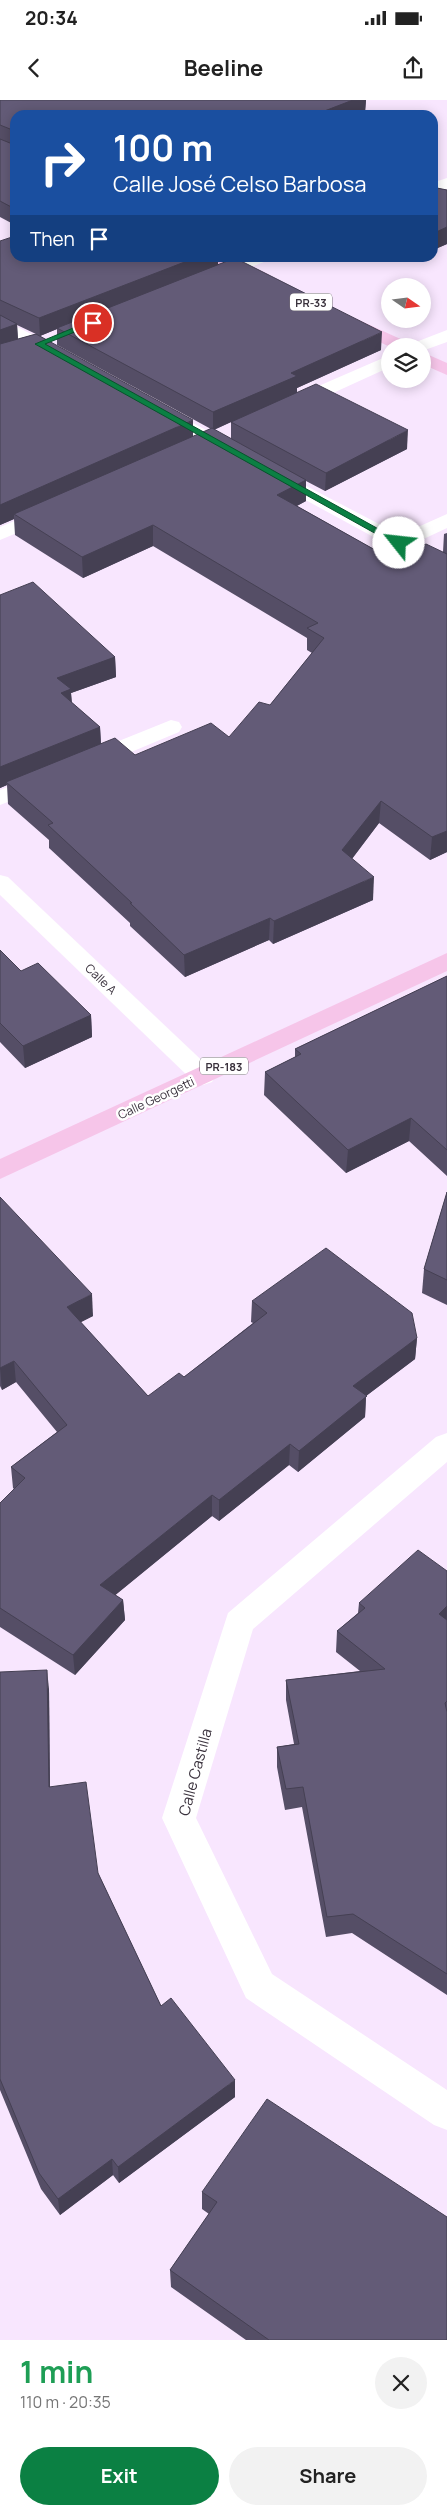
<!DOCTYPE html>
<meta charset="utf-8">
<style>
:root{--surface:#fff;--page:#f2f2f2;--text:#222;--muted:#767676;--accent:#0b8043}
body{margin:0;font-family:Manrope,sans-serif;background:var(--page);color:var(--text);height:100vh;display:flex;flex-direction:column;font-size:19px;white-space:nowrap}
*{box-sizing:border-box;margin:0}
p{font-size:16px;color:var(--muted)}
.icon{flex:none;width:28px;height:28px;fill:none;stroke:currentColor;stroke-width:2;stroke-linecap:round;stroke-linejoin:round}
.map{position:relative;height:2240px;overflow:hidden}
.drawer{display:flex;flex-direction:column;background:var(--surface);flex:1}
.drawer>*{flex:none}
.hud{position:absolute;left:10px;top:10px;width:428px;height:152px;border-radius:15px;box-shadow:0 2px 12px #0003;background:#1a4fa0;color:#fff;overflow:hidden}
.needle{width:32px;rotate:104deg}
.buttons{position:absolute;left:381px;top:178px;display:grid;gap:10px}
.buttons a{display:grid;place-items:center;width:50px;height:50px;border-radius:50%;background:var(--surface);box-shadow:0 2px 12px #0003;font-size:25px}
.pin{position:absolute;display:grid;place-items:center;width:42px;height:42px;color:#fff;margin:-21px;border:2px solid #fff;border-radius:50%;box-shadow:0 1px 5px #0007}
.me{position:absolute;width:55px;margin:-28px;rotate:299deg;stroke-linejoin:round;filter:drop-shadow(0 0 4px #0008)}
.turn{display:flex;align-items:center;gap:18px;height:105px;padding:0 20px;font-size:22px}
.turn .icon{width:65px;height:65px;stroke-width:2.5}
.turn b{display:block;font-size:35px;line-height:42px}
.then{display:flex;align-items:center;height:48px;padding:0 20px;background:#0003;gap:10px;font-size:19px}
.round{display:grid;place-items:center;flex:none;width:52px;height:52px;border-radius:26px;background:var(--page)}
.summary{display:flex;align-items:center;justify-content:space-between;height:85px;padding:0 20px}
h1{font-size:30px;font-weight:700;line-height:38px;color:#1e9e55}
.primary-button{display:flex;gap:10px;margin-top:auto;padding:10px 20px}
.primary-button a{flex:1;height:58px;border-radius:30px;background:var(--accent);color:#fff;font-size:20px;font-weight:700;line-height:58px;text-align:center}
.primary-button a+a{background:var(--page);color:var(--text)}
.status{display:flex;justify-content:space-between;align-items:center;height:35px;padding:0 25px;background:var(--surface);direction:ltr}
.status svg{height:14px;fill:currentColor}
header{display:flex;justify-content:space-between;align-items:center;height:65px;padding:0 20px;background:var(--surface);font-size:22px;font-weight:700}
.map>svg:first-child{display:block}
.lines{fill:none;stroke-linecap:round;stroke-linejoin:round}
.minor{fill:#fff;fill-rule:evenodd}
.primary{fill:#f6c5e9;fill-rule:evenodd}
.wall{fill:#554e66;fill-rule:evenodd}
.shaded-wall{fill:#454053}
.building{fill:#635b77;stroke:#454053}
.route{fill:#0b8043;stroke:#07532c}
.labels{text-anchor:middle;dominant-baseline:central;stroke-width:5;stroke-linejoin:round;paint-order:stroke}
.shield{fill:#fff;stroke:#746f76;stroke-width:1}
.shield-label{font-size:11px;font-weight:bold;fill:#39313c}
.street-label{font-size:12px;fill:#39313c;stroke:#fff}
.near-street-label{font-size:15px;fill:#39313c;stroke:#fff}
</style>
<div class="status"><b>20:34</b><svg viewBox="0 0 49 12"><path d="M0 12V9h3v3zM5 12V6h3v6zM10 12V3h3v9zM15 12V0h3v12zM26 1h20v11H26zM47 4h2v5h-2z"/></svg></div>
<header><svg class="icon" aria-label="back" viewBox="0 0 24 24"><path d="M15 5l-7 7 7 7"/></svg>Beeline<svg class="icon" aria-label="share" viewBox="0 0 24 24"><path d="M12 15V3M7 8l5-5 5 5M5 13v7h14v-7"/></svg></header>
<div class="map">
<svg width="447" height="2240" viewBox="0 0 447 2240">
<rect width="100%" height="100%" fill="#f8e6fe"/>
<g class="lines">
<g class="minor">
<polygon points="447,78 447,89 432,94 432,83"/>
<polygon points="244,158 266,158 264,162 217,180 205,180 202,176 205,172"/>
<polygon points="0,218 64,251 67,255 64,259 52,259 0,230"/>
<polygon points="447,230 447,242 422,251 422,246 413,246 416,242"/>
<polygon points="390,255 390,267 298,309 284,309 282,305 284,301"/>
<polygon points="161,306 240,348 243,352 240,356 226,356 154,316 152,312 154,308"/>
<polygon points="272,368 400,435 447,414 447,428 415,443 447,460 447,474 392,447 265,378 262,374 265,370"/>
<polygon points="48,407 55,409 58,413 55,417 0,440 0,427"/>
<polygon points="171,620 179,622 182,627 179,632 100,665 92,667 84,665 81,660 84,655"/>
<polygon points="43,673 51,675 54,680 51,685 0,705 0,690"/>
<polygon points="0,775 8,777 212,970 216,976 212,982 203,985 194,982 0,795"/>
<polygon points="447,1333 447,1362 253,1529 196,1718 272,1874 447,1990 447,2030 434,2025 246,1898 162,1718 228,1513 436,1337"/>
</g>
<g class="primary">
<polygon points="213,158 233,158 268,174 271,178 268,182 256,182 215,162"/>
<polygon points="348,215 407,242 410,246 390,247 342,224 339,220 342,216"/>
<polygon points="422,252 447,263 447,275 422,264"/>
<polygon points="447,853 447,871 0,1079 0,1059"/>
</g>
</g>
<g class="wall">
<polygon points="0,0 366,0 365,12 356,15 15,15 15,125 0,117"/>
<polygon points="432,87 447,90 447,144 433,150 432,150"/>
<path d="M0 141 218 158V165L381 250 297 288V292L407 349 325 391 306 381V401L297 406 393 460 443 452 444 434 447 433V752L430 760 379 723 352 759 373 800 273 844 269 840 185 877 130 826V823L49 748V740L8 704 7 685 0 688V495L115 557 116 577 71 593 72 603 100 627 101 643 135 655 229 637 270 605 312 553 307 550V538L153 446 83 478 15 435 14 419 0 425ZM17 225 36 234 18 239ZM57 229V245L211 329 193 337 40 236ZM231 322V339L214 330Z"/>
<polygon points="0,850 21,871 91,915 92,937 25,968 0,942"/>
<polygon points="447,876 447,1076 409,1041 346,1073 264,995 265,972 295,957 295,949"/>
<polygon points="447,1092 447,1205 422,1193 424,1169"/>
<polygon points="0,1097 93,1216 80,1222 148,1296 184,1277 253,1223 251,1222 252,1201 417,1238 415,1259 366,1296 365,1317 298,1372 289,1365 219,1421 212,1416 115,1495 123,1500 125,1520 75,1575 0,1527 0,1403 14,1389 13,1388 11,1367 57,1332 16,1282 2,1290 0,1286"/>
<polygon points="447,1471 447,1895 352,1833 326,1837 302,1707 285,1710 277,1667 277,1647 294,1644 286,1600 286,1580 360,1571 336,1552 337,1531 358,1513 359,1503"/>
<polygon points="0,1572 49,1589 50,1687 98,1773 161,1906 235,1997 119,2083 113,2075 60,2115 41,2089 0,1990"/>
<polygon points="202,2092 447,2240 246,2240 171,2187 170,2170 209,2114 202,2109"/>
</g>
<g class="shaded-wall">
<polygon points="351,0 366,0 365,12 356,15 314,15"/>
<polygon points="447,127 447,144 433,150 434,133"/>
<polygon points="195,158 218,158 218,166 57,228 57,229 40,236 39,218"/>
<polygon points="17,224 18,242 0,248 0,230"/>
<polygon points="382,232 381,250 297,288 297,293 213,330 213,312 291,273"/>
<polygon points="193,320 193,339 14,414 14,419 0,425 0,405"/>
<polygon points="408,330 407,349 325,391 326,373"/>
<polygon points="306,380 306,401 277,416 277,395"/>
<polygon points="153,425 153,446 83,478 82,457"/>
<polygon points="115,557 116,577 71,593 72,609 62,613 57,578"/>
<polygon points="100,627 101,647 6,682 7,685 0,688 0,667"/>
<polygon points="381,701 379,723 341,773 342,750"/>
<polygon points="447,731 447,752 430,760 432,737"/>
<polygon points="374,777 373,800 273,844 274,821"/>
<polygon points="270,818 269,840 185,877 184,855"/>
<polygon points="91,915 92,937 25,968 23,946"/>
<polygon points="411,1018 409,1041 346,1073 348,1050"/>
<polygon points="92,1194 93,1216 68,1229 67,1207"/>
<polygon points="417,1238 415,1259 366,1296 365,1317 298,1372 299,1351 353,1286"/>
<polygon points="14,1261 16,1282 2,1290 0,1268"/>
<polygon points="290,1344 289,1365 219,1421 219,1400"/>
<polygon points="212,1395 212,1416 102,1506 100,1485"/>
<polygon points="123,1500 125,1520 75,1575 73,1555"/>
<polygon points="447,1506 447,1525 439,1514"/>
<polygon points="47,1570 49,1589 50,1706 49,1687"/>
<polygon points="235,1980 235,1997 119,2083 118,2067"/>
<polygon points="112,2059 113,2075 60,2115 58,2099"/>
</g>
<g class="building">
<polygon points="0,0 353,0 314,15 15,15 15,31 0,25"/>
<polygon points="0,39 15,45 15,109 0,101"/>
<polygon points="432,87 447,90 447,127 434,133 432,132"/>
<polygon points="15,136 15,158 195,158 39,218 0,200 0,141"/>
<polygon points="235,158 382,232 291,273 297,276 213,312 57,228"/>
<polygon points="0,215 17,224 0,230"/>
<polygon points="36,234 193,320 0,405 0,244"/>
<polygon points="316,284 408,330 326,373 231,322"/>
<polygon points="212,328 306,380 277,395 393,460 426,444 447,454 447,731 432,737 381,701 342,750 374,777 274,821 270,818 184,855 130,803 132,803 48,725 53,723 6,682 115,638 135,655 211,623 229,637 259,602 270,605 324,538 307,528 318,523 153,425 82,457 14,414"/>
<polygon points="33,482 115,557 57,578 71,589 61,593 100,627 0,667 0,495"/>
<polygon points="0,850 21,871 38,863 91,915 23,946 0,923"/>
<polygon points="447,876 447,1050 411,1018 348,1050 265,972 301,954 295,949"/>
<polygon points="447,1092 447,1180 424,1169"/>
<polygon points="0,1097 92,1194 67,1207 148,1296 179,1273 184,1277 267,1213 252,1201 326,1148 412,1213 417,1238 353,1286 367,1296 299,1351 290,1344 219,1400 212,1395 100,1485 123,1500 73,1555 0,1508 0,1403 25,1378 11,1367 67,1325 14,1261 0,1268"/>
<polygon points="418,1450 447,1471 447,1506 439,1514 447,1520 447,1601 445,1603 447,1612 447,1874 353,1814 327,1817 303,1687 286,1689 277,1647 299,1644 286,1580 385,1569 337,1531 365,1508 359,1503"/>
<polygon points="47,1570 49,1687 86,1682 98,1773 161,1906 171,1898 235,1980 118,2067 112,2059 58,2099 39,2073 0,1979 0,1572"/>
<polygon points="267,1999 447,2117 447,2240 269,2240 170,2170 217,2102 202,2092"/>
</g>
<polygon class="route" points="90,221 97,223 45,244 402,442 402,445 396,445 35,244"/>
<g class="labels">
<g class="shield">
<rect x="290" y="193.5" width="42" height="17" rx="4"/>
<rect x="200" y="957.5" width="48" height="17" rx="4"/>
</g>
<g class="shield-label">
<text x="311" y="202">PR-33</text>
<text x="224" y="966">PR-183</text>
</g>
<g class="street-label">
<text transform="translate(101 879) rotate(44)">Calle A</text>
<text transform="translate(156 998) rotate(-25)">Calle Georgetti</text>
</g>
<g class="near-street-label">
<text transform="translate(195 1672) rotate(-75)">Calle Castilla</text>
</g>
</g>
</svg>
<div class="buttons">
<a><svg class="needle" viewBox="-14 -14 28 28"><path d="M0-13l5 13h-10z" fill="#e53935"/><path d="M0 13l5-13h-10z" fill="#767676"/></svg></a>
<a><svg class="icon" aria-label="layers" viewBox="0 0 24 24"><path d="M12 4l9 5-9 5-9-5zM3 14l9 5 9-5"/></svg></a>
</div>
<div class="pin" style="left:93px;top:223px;background:#d93025"><svg class="icon" aria-label="arrive" viewBox="0 0 24 24"><path d="M6 21V4h12l-3 4 3 4H6"/></svg></div>
<svg class="me" style="left:399px;top:443px" viewBox="-20 -20 40 40"><circle r="19" fill="#fff"/><path d="M0-13L10 11 0 6-10 11z" fill="#0b8043"/></svg>
<div class="hud">
<div class="turn"><svg class="icon" aria-label="right" viewBox="0 0 24 24"><path d="M7 20v-9h11M14 6l5 5-5 5"/></svg><div><b>100 m</b>Calle José Celso Barbosa</div></div>
<div class="then">Then<svg class="icon" aria-label="arrive" viewBox="0 0 24 24"><path d="M6 21V4h12l-3 4 3 4H6"/></svg></div>
</div>
</div>
<section class="drawer">
<div class="summary"><div><h1>1 min</h1><p>110 m · 20:35</p></div><a class="round"><svg class="icon" aria-label="close" viewBox="0 0 24 24"><path d="M6 6l12 12M18 6L6 18"/></svg></a></div>
<div class="primary-button"><a>Exit</a><a>Share</a></div>
</section>
